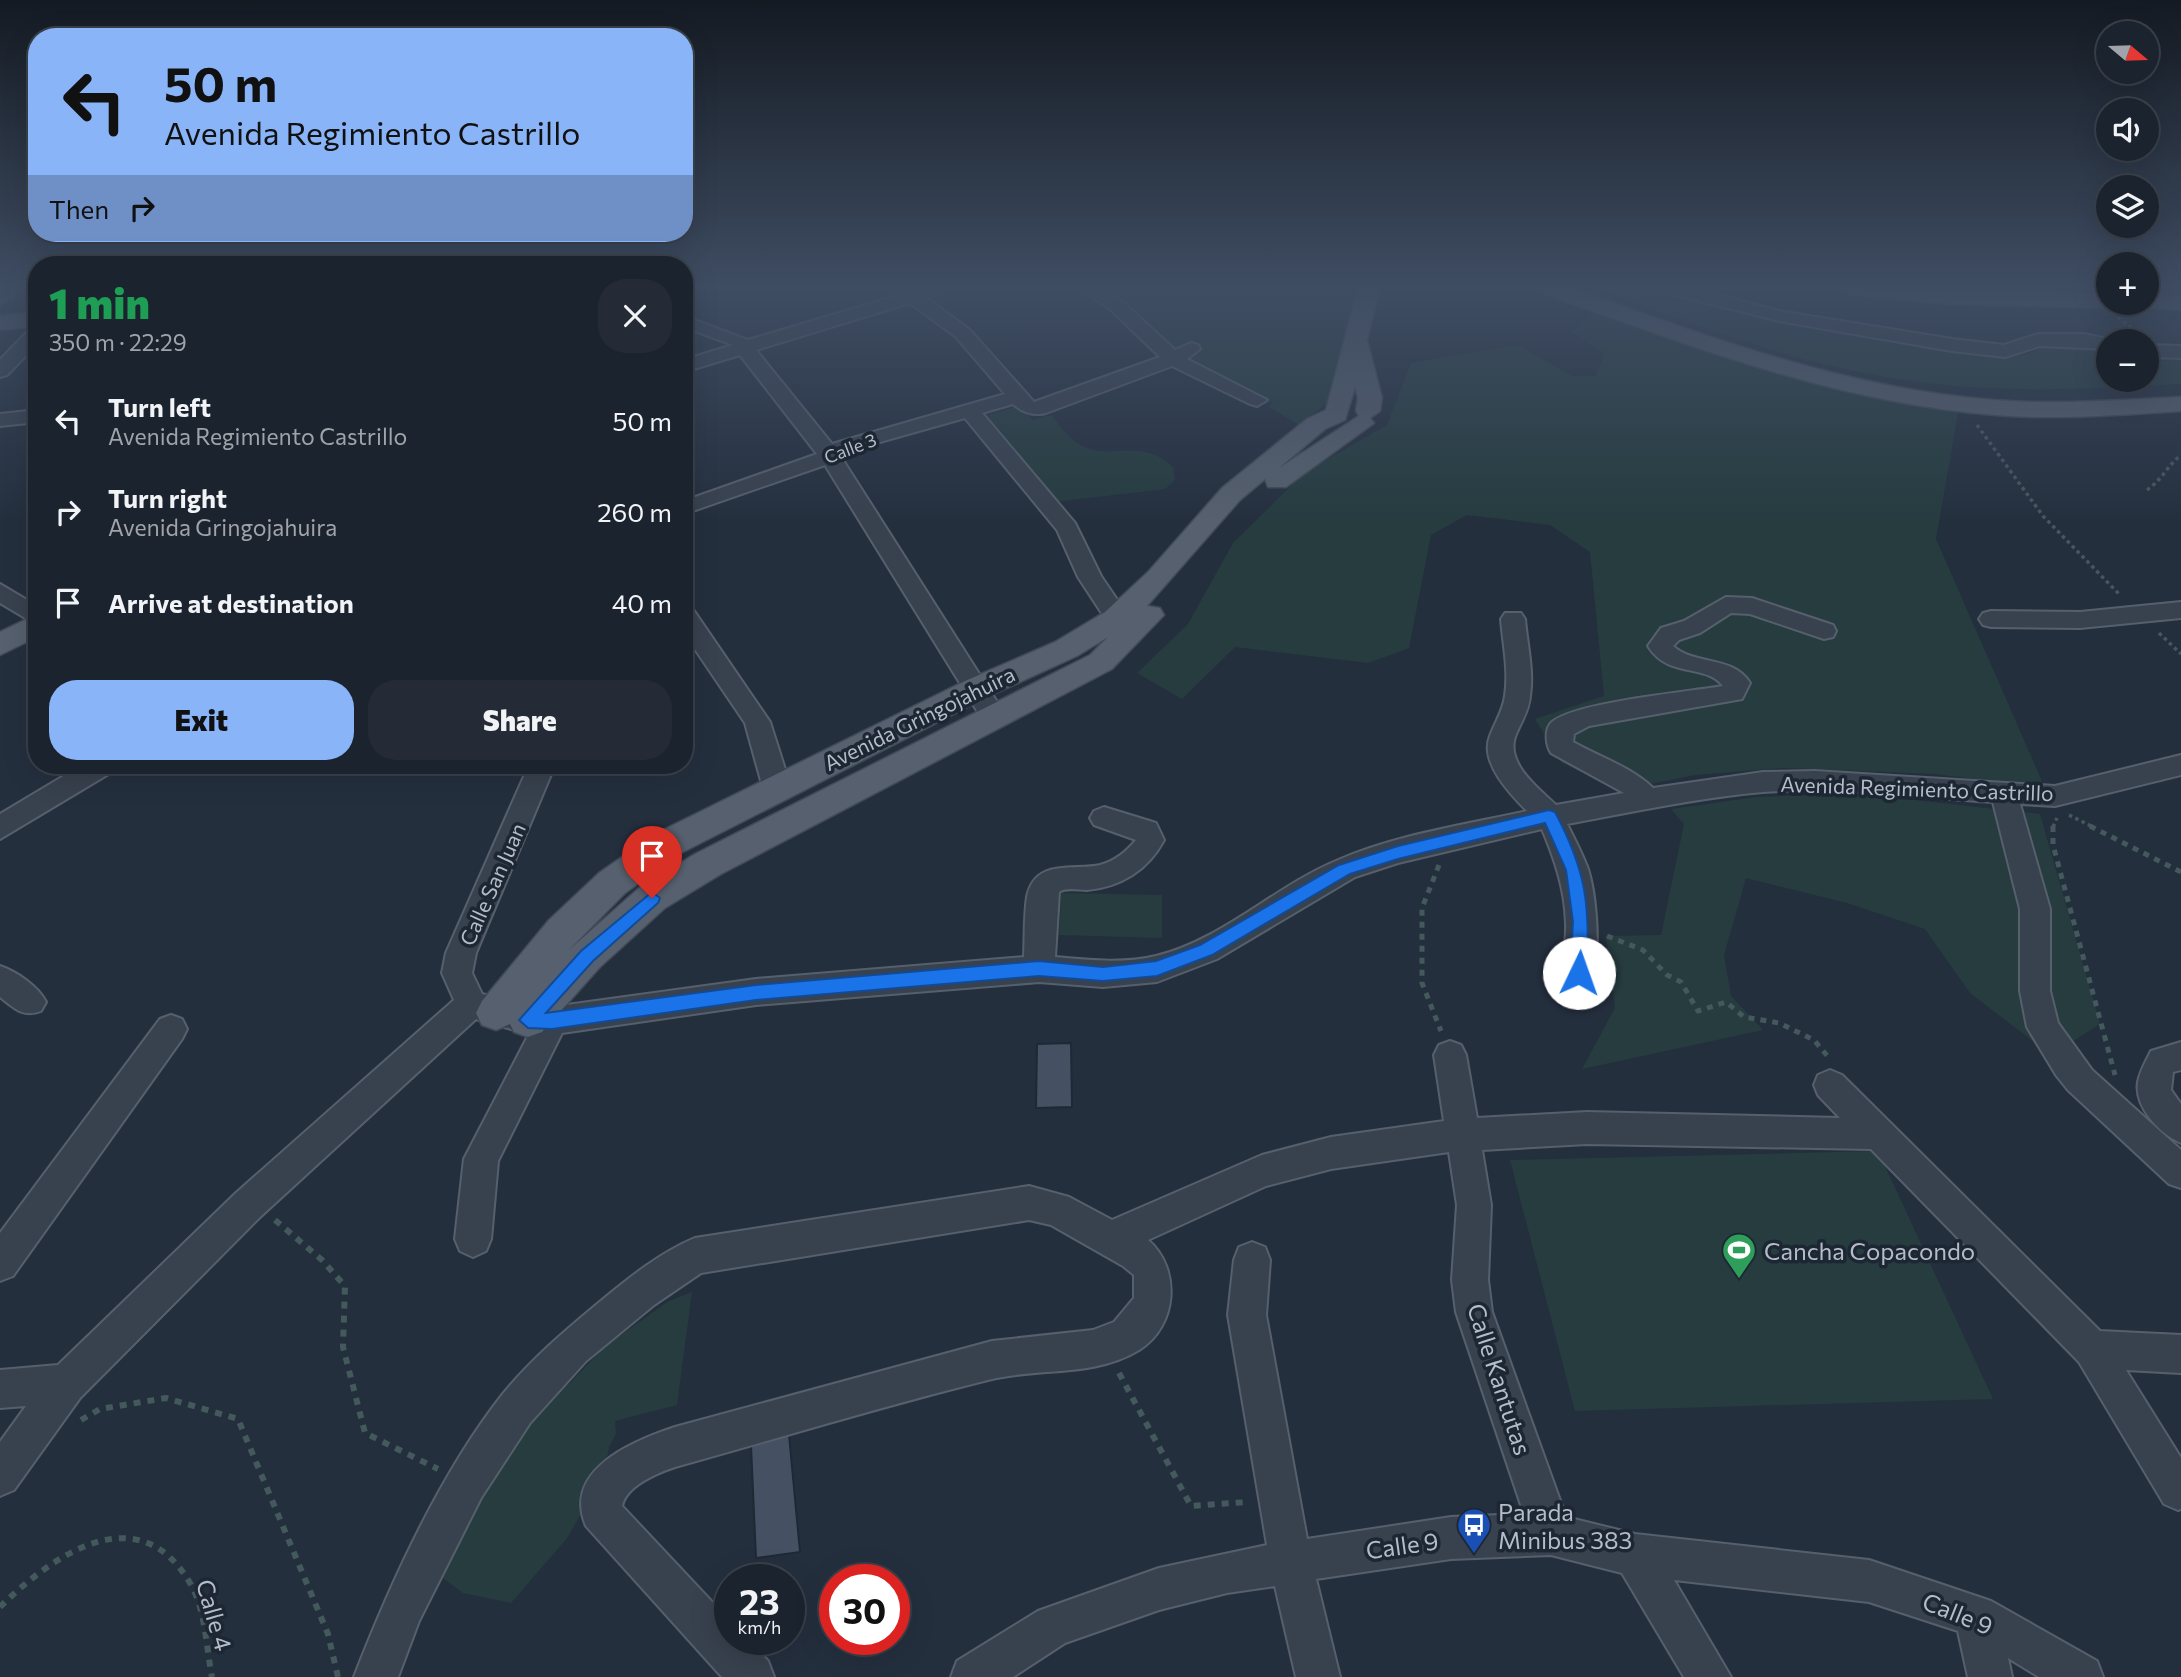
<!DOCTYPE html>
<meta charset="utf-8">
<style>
:root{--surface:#1b232e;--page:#242b36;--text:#f1f3f6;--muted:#a0a4aa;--line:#39404a;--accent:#8ab4f8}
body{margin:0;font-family:Commissioner,sans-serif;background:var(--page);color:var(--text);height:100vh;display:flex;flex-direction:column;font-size:26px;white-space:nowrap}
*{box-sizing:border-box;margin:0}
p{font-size:23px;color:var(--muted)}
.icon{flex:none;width:38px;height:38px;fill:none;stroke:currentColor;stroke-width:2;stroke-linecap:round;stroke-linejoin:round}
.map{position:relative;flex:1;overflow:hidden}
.sheet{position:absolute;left:28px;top:256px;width:665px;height:518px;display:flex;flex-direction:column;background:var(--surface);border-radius:28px;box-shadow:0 7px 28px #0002,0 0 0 2px var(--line)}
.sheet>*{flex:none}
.hud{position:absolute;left:28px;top:28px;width:665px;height:214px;border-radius:28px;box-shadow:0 7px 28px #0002,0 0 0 2px var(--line);background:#8ab4f8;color:#111;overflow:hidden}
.needle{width:46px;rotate:109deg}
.buttons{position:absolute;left:2096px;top:21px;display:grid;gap:14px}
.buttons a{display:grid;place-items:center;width:63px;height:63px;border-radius:50%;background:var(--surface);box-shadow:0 7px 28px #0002,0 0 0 2px var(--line);font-size:35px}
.speed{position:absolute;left:714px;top:1564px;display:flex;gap:14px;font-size:35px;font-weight:700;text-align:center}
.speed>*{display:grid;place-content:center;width:91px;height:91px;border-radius:50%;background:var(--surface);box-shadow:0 7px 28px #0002,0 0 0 2px var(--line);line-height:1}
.speed small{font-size:18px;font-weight:400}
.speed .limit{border:10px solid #d22;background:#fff;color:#111}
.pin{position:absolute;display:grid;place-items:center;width:60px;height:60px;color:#fff;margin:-72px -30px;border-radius:50% 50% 50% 0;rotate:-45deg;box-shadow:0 0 7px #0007}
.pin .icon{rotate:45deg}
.me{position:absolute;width:77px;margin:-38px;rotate:3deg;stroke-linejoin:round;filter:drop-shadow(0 0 5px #0008)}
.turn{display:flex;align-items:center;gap:24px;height:147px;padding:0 21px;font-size:32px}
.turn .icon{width:91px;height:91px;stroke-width:2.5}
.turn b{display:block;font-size:49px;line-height:60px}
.then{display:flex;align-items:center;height:66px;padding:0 21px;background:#0003;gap:14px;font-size:26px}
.round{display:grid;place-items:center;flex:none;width:74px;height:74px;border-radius:28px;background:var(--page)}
.summary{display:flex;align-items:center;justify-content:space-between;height:119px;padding:0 21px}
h1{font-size:42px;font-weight:800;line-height:52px;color:#1e9e55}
.primary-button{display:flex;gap:14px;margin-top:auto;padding:14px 21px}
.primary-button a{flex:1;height:80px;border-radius:28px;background:var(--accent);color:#111;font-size:28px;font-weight:800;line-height:80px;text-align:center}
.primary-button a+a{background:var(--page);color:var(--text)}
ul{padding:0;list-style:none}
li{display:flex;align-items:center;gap:21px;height:91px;padding:0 21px}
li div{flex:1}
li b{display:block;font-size:26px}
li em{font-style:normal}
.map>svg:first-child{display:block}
.green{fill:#263c3f}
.building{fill:#455162;stroke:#1f2835;stroke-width:2}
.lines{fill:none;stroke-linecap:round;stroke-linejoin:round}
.minor-casing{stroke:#565f6c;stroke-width:4}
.major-casing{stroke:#414a57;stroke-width:3}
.path-far2{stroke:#44595c;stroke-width:3.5;stroke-dasharray:3.5 3.5;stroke-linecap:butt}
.path-far1{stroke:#44595c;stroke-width:5;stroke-dasharray:6 6;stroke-linecap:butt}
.path{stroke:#44595c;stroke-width:6;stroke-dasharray:7 7;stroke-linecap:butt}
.minor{fill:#38414e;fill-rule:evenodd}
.major{fill:#56606e;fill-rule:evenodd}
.route{fill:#1a73e8;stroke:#114b97;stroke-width:2}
.labels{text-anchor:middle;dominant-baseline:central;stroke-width:7;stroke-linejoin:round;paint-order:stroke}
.far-street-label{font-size:18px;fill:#b4bcc9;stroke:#1d2633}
.street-label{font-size:21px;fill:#b4bcc9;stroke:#1d2633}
.near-poi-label{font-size:24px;fill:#b4bcc9;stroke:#1d2633;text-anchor:start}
.near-street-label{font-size:24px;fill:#b4bcc9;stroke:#1d2633}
</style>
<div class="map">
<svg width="2181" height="1677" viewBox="0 0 2181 1677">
<rect width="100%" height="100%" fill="#242f3e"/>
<g class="green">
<polygon points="1097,288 1361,288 1331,400 1299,425 1269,407 1273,402 1184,359 1199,349 1199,340 1175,349 1154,327"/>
<path d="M1596 288H1651L1784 322 1969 354 2005 357 2025 355 2044 348 2109 349V380H2147V358L2159 361 2181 360V384C2096 389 2011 393 1927 383 1813 370 1702 328 1596 288Z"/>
<polygon points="1595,313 1785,375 1958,413 1936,539 2045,788 1935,774 1784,768 1695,775 1620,790 1562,763 1535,719 1604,696 1590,552 1550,525 1467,515 1431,535 1409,648 1368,663 1235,647 1182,699 1137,673 1188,624 1233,543 1305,472 1387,425 1411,363 1518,345 1572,376 1596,376 1604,353 1572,332"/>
<path d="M1021 406 1032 420 1052 415C1095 483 1130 427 1173 467L1175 480 1165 489 1054 502 993 432 985 415Z"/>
<polygon points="1860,794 2040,814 2100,1024 2051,1055 1970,993 1925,929 1847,903 1746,878 1724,955 1731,996 1763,1030 1582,1069 1615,1008 1606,936 1661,935 1684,824 1671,809 1756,797"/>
<polygon points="1061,893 1162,895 1162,938 1059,935"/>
<polygon points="1878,1151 1993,1399 1575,1411 1510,1160"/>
<polygon points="692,1292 677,1405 615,1421 616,1434 609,1447 605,1470 568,1537 511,1603 463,1593 439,1575 479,1491 542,1407 569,1384 603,1348 667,1302"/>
</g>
<g class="building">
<polygon points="1071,1043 1072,1107 1036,1108 1037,1044"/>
<polygon points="789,1435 800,1552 756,1558 751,1446"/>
</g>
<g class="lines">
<g class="minor-casing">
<g id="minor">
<path d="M886 288H948L927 298 970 330 1034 402 1160 357 1111 310 1080 288H1101L1123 302 1175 350 1191 343 1198 345 1200 349 1187 359 1267 400 1257 406 1250 404 1172 366 1046 413C1034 416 1022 412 1013 404L982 413 1075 523 1101 576 1141 635 1138 641H1120L1078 577 1057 530 965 418 848 451 841 457 1006 716 1002 722 993 725 984 722 825 465 684 514V501L817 454 740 355 684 372V360L733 345 684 327V316L748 340 896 296ZM910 303 956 337 1005 394 832 444 756 350Z"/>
<polygon points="1661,288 1692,288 1779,311 1952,339 2004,345 2038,334 2084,334 2117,341 2109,341 2109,349 2040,346 2005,357 1952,351 1779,321 1663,292"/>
<polygon points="37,328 37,344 7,375 0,377 0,360 30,329"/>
<polygon points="2147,345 2181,346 2181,358 2147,357"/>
<polygon points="37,410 37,422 0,426 0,414"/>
<polygon points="0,584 37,606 37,625 0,603"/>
<path d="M1726 597 1752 598 1833 625 1836 631 1833 637 1824 639 1750 614 1731 613 1700 633 1679 640 1673 646C1695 666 1733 655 1750 683L1742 699 1589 726 1574 734 1573 742C1600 757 1631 767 1653 788L1763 772 1815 771 2055 786 2181 755V775L2055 806 2020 804 2050 909V991L2058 1023 2092 1070 2181 1150V1188L2169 1184 2068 1090 2056 1075 2027 1027 2020 991V909L1993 802C1917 798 1838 786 1763 792 1697 798 1632 812 1567 824 1574 838 1582 853 1588 869 1596 894 1602 958 1590 982L1579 986 1568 982C1560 964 1567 942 1566 923 1565 889 1555 860 1542 829L1398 863 1355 877 1217 959 1157 982 1103 987 1039 982 756 1005 562 1033 498 1161 491 1239 486 1251 473 1257 460 1251 455 1239 464 1159 529 1034 476 1019 260 1217 80 1398 14 1490 0 1496V1442L26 1406 0 1408V1370L58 1365 236 1193 454 1000 442 973 446 953 529 765H555L476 953 472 973 482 994 528 1006 552 1007 756 979 1024 957C1025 938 1024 916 1027 897 1035 858 1073 871 1100 865 1115 861 1127 851 1136 840L1094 825 1090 818 1094 811 1104 807 1156 823 1164 840C1148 870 1121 887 1087 890 1077 890 1067 887 1059 892L1055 957C1088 960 1123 964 1156 956 1222 940 1274 887 1336 861 1395 835 1464 825 1527 811 1511 795 1479 762 1490 736 1495 722 1503 711 1505 696 1509 670 1503 644 1501 619L1505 613H1521L1525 619C1527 644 1534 671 1530 696 1529 712 1520 723 1515 737 1506 764 1539 789 1556 805L1624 793 1551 753C1546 745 1544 729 1552 722 1576 702 1688 692 1723 686 1706 663 1668 679 1648 646L1661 628 1684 621Z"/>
<polygon points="2181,602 2181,618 2080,628 1991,627 1983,625 1979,619 1983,613 1991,611 2080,612"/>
<polygon points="684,606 692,608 770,722 791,788 787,795 777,798 767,795 763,788 745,723 684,633"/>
<polygon points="82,765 116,765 112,772 0,839 0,814"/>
<path d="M0 966C17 972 38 986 46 1002L41 1011C23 1018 14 1008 0 997Z"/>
<polygon points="171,1015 182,1019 187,1029 182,1039 13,1276 0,1281 0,1233 160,1019"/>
<path d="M1450 1041 1461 1045 1466 1055 1477 1118 1587 1112 1840 1118 1818 1095 1814 1085 1818 1075 1830 1070 1842 1075 2100 1331 2181 1335V1373L2126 1370 2181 1458V1509L2178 1510 2164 1504 2079 1362 1871 1149 1587 1144 1482 1150 1491 1205 1488 1280 1492 1312 1566 1517 1635 1534 1869 1560 1991 1601 2097 1661 2103 1677H2039L2008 1658 2012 1677H1968L1958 1631 1869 1602 1674 1580 1731 1677H1684L1622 1573 1551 1555 1451 1559 1316 1579 1340 1677H1296L1275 1586 1227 1593 1159 1610 1065 1643 1013 1677H951L957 1661 1038 1611 1159 1568 1267 1545 1228 1315 1234 1260 1239 1247 1252 1242 1265 1247 1270 1260 1266 1315 1307 1539 1451 1517 1524 1514 1456 1312 1452 1280 1457 1205 1449 1152 1331 1169 1266 1186 1148 1240C1181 1268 1178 1326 1139 1350 1093 1378 1038 1367 988 1380 883 1406 779 1438 675 1467 657 1473 626 1486 622 1506L730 1621V1640H747L768 1661 774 1677H722L586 1526C562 1470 633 1441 675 1427L992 1341 1093 1330 1114 1322 1134 1298V1275L1123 1266 1051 1225 1029 1220 701 1273 654 1305 586 1361 530 1423 481 1498 419 1621 398 1677H354C390 1584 440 1474 502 1395 531 1359 567 1329 602 1300 630 1277 661 1252 695 1238L1029 1186 1069 1197 1112 1220 1262 1155 1331 1137 1444 1121 1434 1055 1439 1045Z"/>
<path d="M2181 1042V1070L2173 1072 2171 1090 2181 1104V1143C2160 1134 2134 1107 2138 1082 2140 1071 2146 1061 2151 1051Z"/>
</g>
</g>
<g class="major-casing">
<g id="major">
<polygon points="28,288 0,305 0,289"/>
<path d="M1358 288H1380L1367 340 1382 398 1380 411 1370 418 1374 423 1286 487H1268L1265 479 1240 500 1147 606 1160 608 1164 615 1112 669 721 874 665 908 600 967 542 1032 528 1037 514 1032 510 1024 496 1030 482 1025 476 1013 482 1001 549 920 599 873 655 834 965 681 1055 642 1105 612 1149 571 1222 488 1307 419 1326 410ZM1355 387 1358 398 1356 411 1359 416 1279 468 1325 429 1345 420ZM1108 637 1090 655 695 854 639 888 569 950 625 893 679 854 987 697 1077 656Z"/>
<path d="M1540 288H1573C1710 338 1848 389 1994 400 2056 405 2119 400 2181 397V411C2119 415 2056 420 1995 415 1838 403 1690 346 1543 293Z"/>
<polygon points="1839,288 2109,294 2109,303 2119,303 2109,308 1949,304 1850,295"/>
<polygon points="2147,295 2181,296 2181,310 2139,307 2136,303 2147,303"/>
<polygon points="37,312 37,326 0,330 0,316"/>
<polygon points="37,614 37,637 0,655 0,632"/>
</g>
</g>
<g class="path-far2">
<polyline points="1302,288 1305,288"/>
<polyline points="2118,317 2133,330 2134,341"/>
<polyline points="1977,425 2043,516 2120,595"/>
<path d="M2147 490C2162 480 2167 466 2181 455"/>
<polyline points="2159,633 2181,654"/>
<polyline points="2069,815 2093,827"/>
<polyline points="2053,827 2057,818"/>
</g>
<g class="path-far1">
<polyline points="2053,826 2053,845 2115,1075"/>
<polyline points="2090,826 2181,872"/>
<polyline points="1439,865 1422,908 1422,983 1441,1031"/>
<polyline points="1607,936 1643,950 1667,975 1681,982 1698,1011 1726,1002 1744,1017 1779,1023 1814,1040 1829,1058"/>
</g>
<g class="path">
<polyline points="275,1220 322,1260 345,1286 343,1347 365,1433 438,1469"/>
<polyline points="1119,1373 1191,1506 1248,1502"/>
<polyline points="81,1420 100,1409 166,1398 238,1419 328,1634 338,1677"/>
<path d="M0 1607C53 1555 138 1495 190 1583 206 1610 206 1648 212 1677"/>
</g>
<use href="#minor" class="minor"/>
<use href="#major" class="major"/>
</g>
<linearGradient id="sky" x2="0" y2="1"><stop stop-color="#141a22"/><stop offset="0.55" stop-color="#3f4d63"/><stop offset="1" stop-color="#3f4d63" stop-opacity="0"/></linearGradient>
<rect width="2181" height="523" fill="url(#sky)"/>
<path class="route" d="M1549 810 1555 812C1587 872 1590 906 1587 973L1579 981 1570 973 1573 922 1566 870 1545 823 1398 859 1350 874 1212 955 1157 976 1103 981 1039 976 756 1000 552 1029 528 1028 519 1020 581 951 652 892 660 898 658 903 593 961 546 1013 756 985 1039 961 1103 967 1156 961 1200 945 1339 865 1398 846Z"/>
<defs>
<g id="stadium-pin" transform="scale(1.75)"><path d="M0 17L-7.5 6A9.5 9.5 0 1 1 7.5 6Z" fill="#2e9e5b" stroke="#1d2633"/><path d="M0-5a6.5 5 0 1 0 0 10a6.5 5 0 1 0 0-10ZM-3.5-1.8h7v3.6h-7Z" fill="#fff"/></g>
<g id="bus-pin" transform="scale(1.75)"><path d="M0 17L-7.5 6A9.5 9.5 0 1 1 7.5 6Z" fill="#1a4fb4" stroke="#1d2633"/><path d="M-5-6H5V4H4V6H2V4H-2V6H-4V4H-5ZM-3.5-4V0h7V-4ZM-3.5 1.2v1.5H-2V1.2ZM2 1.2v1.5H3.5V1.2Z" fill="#fff"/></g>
</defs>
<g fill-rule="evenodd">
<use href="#stadium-pin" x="1739" y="1250"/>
<use href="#bus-pin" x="1474" y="1525"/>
</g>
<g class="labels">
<g class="far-street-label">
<text transform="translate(850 448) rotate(-21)">Calle 3</text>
</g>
<g class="street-label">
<text transform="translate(919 718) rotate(-26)">Avenida Gringojahuira</text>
<text transform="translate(1917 788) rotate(2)">Avenida Regimiento Castrillo</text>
<text transform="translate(492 884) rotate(-66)">Calle San Juan</text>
</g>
<g class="near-poi-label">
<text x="1764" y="1250">Cancha Copacondo</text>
<text x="1498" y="1511">Parada<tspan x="1498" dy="28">Minibus 383</tspan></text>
</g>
<g class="near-street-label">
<text transform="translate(1500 1379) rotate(72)">Calle Kantutas</text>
<text transform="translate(1402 1545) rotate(-8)">Calle 9</text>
<text transform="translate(1958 1613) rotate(22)">Calle 9</text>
<text transform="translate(215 1615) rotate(74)">Calle 4</text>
</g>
</g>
</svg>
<div class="buttons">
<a><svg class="needle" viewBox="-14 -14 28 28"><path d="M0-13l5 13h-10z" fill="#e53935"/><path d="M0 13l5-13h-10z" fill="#a0a4aa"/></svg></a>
<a><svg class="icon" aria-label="sound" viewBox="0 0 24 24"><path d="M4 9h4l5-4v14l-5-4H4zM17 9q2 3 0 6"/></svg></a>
<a><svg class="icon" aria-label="layers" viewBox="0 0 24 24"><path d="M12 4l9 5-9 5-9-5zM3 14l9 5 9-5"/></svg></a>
<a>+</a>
<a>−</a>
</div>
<div class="speed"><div>23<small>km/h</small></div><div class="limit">30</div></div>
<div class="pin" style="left:652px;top:898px;background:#d93025"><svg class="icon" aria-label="arrive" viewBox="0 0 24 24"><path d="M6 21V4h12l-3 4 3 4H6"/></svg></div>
<svg class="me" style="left:1579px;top:973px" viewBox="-20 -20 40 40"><circle r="19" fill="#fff"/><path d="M0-13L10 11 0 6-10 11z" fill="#1a73e8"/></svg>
<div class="hud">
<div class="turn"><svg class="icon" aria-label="left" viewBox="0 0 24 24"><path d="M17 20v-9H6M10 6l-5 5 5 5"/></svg><div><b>50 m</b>Avenida Regimiento Castrillo</div></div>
<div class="then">Then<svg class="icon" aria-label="right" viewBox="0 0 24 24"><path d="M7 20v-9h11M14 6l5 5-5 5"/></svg></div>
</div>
<section class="sheet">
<div class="summary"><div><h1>1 min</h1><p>350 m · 22:29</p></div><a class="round"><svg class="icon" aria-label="close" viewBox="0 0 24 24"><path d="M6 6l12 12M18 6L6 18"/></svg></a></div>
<ul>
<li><svg class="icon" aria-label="left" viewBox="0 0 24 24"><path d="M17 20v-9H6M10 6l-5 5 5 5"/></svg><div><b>Turn left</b><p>Avenida Regimiento Castrillo</p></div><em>50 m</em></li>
<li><svg class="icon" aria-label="right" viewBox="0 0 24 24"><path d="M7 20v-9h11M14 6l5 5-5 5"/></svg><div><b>Turn right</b><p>Avenida Gringojahuira</p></div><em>260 m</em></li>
<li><svg class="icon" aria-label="arrive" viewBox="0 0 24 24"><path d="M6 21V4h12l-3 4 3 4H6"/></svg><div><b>Arrive at destination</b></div><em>40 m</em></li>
</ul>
<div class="primary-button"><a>Exit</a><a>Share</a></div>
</section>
</div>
